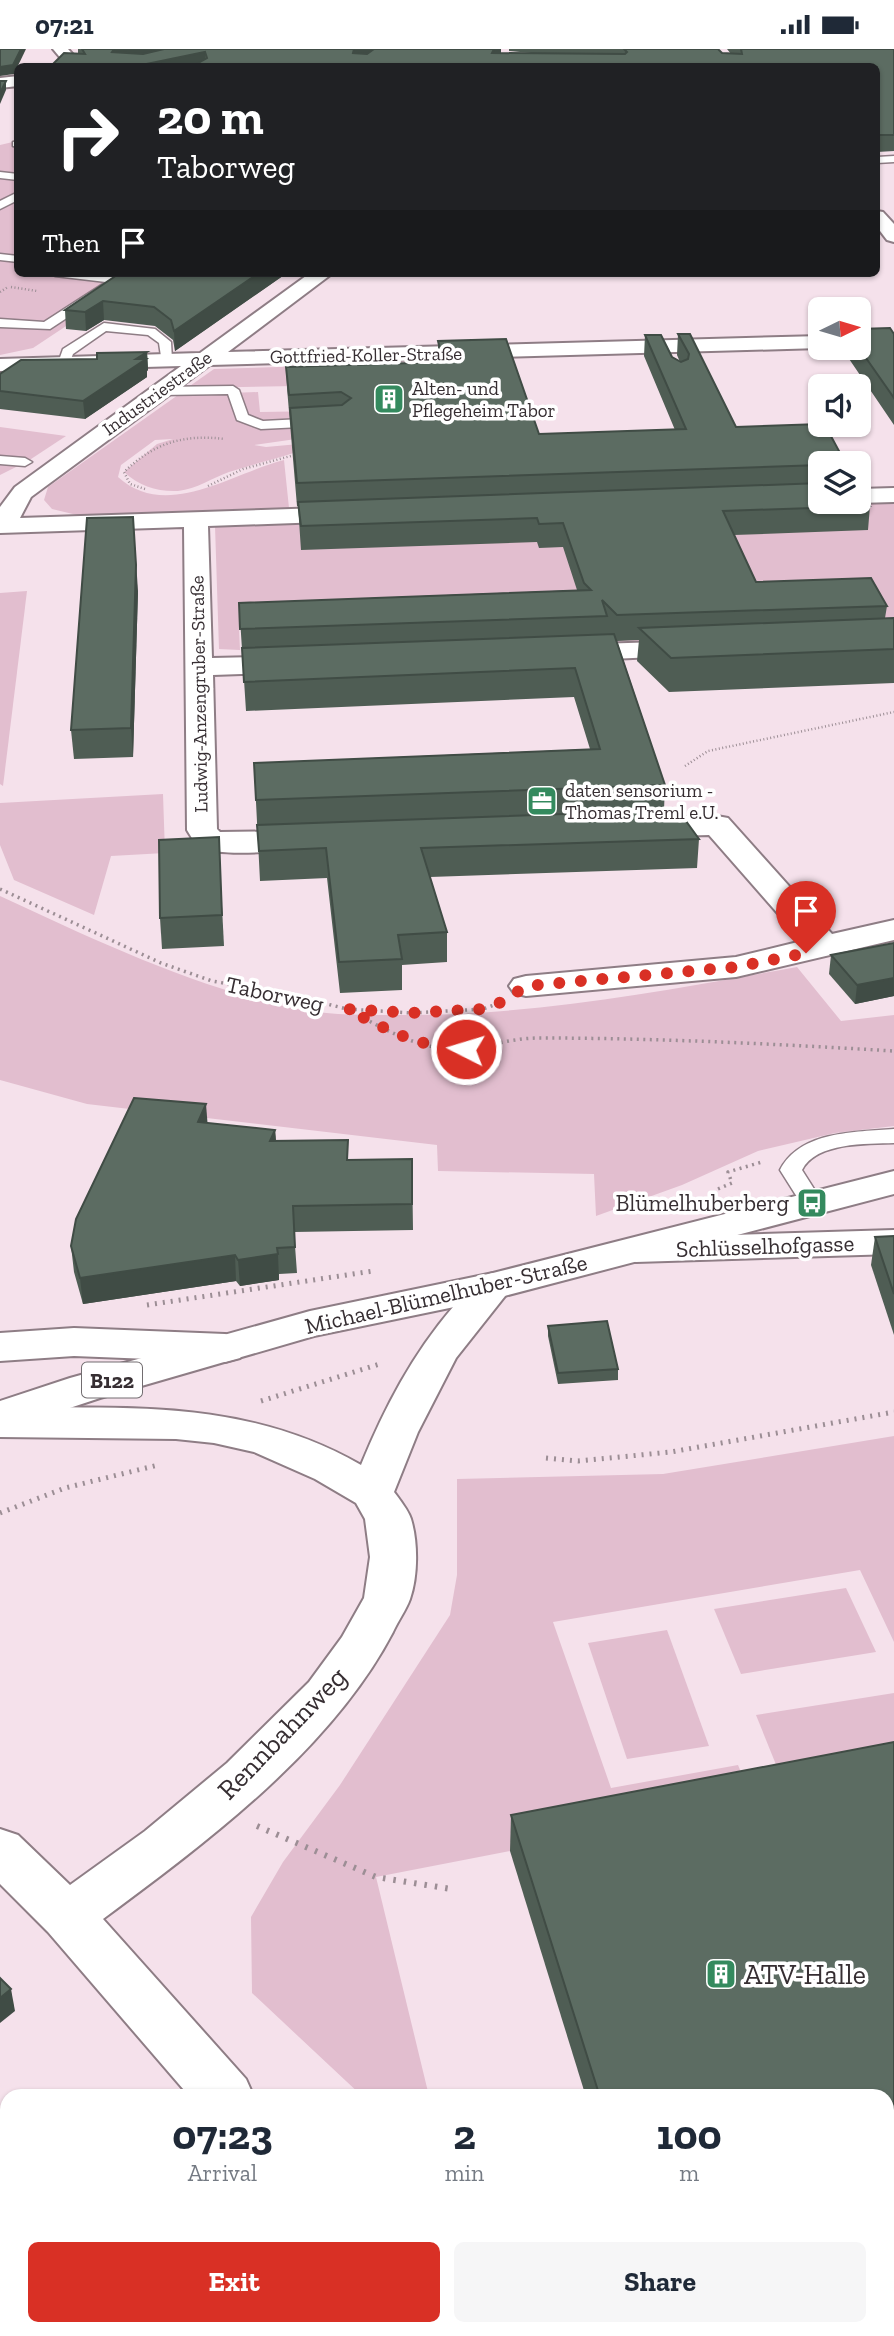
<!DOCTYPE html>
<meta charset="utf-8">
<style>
:root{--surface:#fff;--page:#f6f6f7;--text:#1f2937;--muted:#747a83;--accent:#d93025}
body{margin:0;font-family:"Zilla Slab",serif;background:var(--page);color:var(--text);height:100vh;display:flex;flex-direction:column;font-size:26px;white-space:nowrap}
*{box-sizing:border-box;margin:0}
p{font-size:23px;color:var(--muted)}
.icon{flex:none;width:38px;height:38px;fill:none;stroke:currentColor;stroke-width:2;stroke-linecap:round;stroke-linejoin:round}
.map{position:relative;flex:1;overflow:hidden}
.details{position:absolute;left:0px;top:2040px;width:894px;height:247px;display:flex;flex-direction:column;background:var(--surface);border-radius:21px 21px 0 0;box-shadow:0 2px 5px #0004}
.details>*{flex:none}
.banner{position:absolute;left:14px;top:14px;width:866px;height:214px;border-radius:10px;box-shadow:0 2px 5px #0004;background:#202124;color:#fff;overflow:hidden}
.needle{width:46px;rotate:85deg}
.fabs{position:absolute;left:808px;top:248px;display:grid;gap:14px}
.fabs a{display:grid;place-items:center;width:63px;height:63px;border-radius:10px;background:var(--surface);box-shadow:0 2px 5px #0004;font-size:35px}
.pin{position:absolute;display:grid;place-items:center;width:60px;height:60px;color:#fff;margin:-72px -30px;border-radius:50% 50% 50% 0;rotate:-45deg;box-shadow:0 0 7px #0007}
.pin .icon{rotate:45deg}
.me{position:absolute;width:77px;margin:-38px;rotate:275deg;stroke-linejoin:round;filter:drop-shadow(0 0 5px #0008)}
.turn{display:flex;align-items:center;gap:24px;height:147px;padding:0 28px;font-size:32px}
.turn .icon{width:91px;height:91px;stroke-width:2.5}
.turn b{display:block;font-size:49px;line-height:60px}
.then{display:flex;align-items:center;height:66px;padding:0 28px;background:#0003;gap:14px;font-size:26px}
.eta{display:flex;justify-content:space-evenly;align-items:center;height:119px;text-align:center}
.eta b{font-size:42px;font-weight:700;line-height:49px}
.cta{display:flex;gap:14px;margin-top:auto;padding:14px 28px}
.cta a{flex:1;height:80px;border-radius:10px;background:var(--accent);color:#fff;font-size:28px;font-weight:700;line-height:80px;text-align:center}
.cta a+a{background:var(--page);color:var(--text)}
.status{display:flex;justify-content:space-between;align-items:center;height:49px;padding:0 35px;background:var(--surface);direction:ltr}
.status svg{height:19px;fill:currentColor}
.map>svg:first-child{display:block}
.green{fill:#e2becf}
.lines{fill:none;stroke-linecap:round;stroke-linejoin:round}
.lane-casing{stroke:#8e7d85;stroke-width:3}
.street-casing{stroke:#8e7d85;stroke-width:4}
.primary-casing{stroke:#8e7d85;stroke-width:4}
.path-far3{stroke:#9c8e95;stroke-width:2.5;stroke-dasharray:1 2.5;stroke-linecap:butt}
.path-far2{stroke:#9c8e95;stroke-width:3.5;stroke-dasharray:2 4.5;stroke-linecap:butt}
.path-far1{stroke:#9c8e95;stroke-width:5;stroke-dasharray:2 6;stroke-linecap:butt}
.path{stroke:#9c8e95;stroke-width:6;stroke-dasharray:2.5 8;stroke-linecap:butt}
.lane{fill:#fff;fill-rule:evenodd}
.street{fill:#fff;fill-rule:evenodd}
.primary{fill:#fff;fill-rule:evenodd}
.wall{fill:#4f5d54}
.shaded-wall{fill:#404c45}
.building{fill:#5c6c62;stroke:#404c45;stroke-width:2}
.route{stroke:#d93025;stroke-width:12;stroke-dasharray:0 21.6}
.labels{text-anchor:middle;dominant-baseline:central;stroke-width:7;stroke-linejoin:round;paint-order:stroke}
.far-street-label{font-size:19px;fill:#362e32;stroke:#fff}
.far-poi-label{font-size:19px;fill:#362e32;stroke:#fff;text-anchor:start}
.shield{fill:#fff;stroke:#726d70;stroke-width:2}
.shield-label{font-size:21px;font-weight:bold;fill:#362e32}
.street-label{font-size:23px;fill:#362e32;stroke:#fff}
.poi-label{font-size:23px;fill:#362e32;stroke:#fff;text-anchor:end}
.near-street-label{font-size:28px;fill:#362e32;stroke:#fff}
.near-poi-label{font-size:28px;fill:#362e32;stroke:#fff;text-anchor:start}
</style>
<div class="status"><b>07:21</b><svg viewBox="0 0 49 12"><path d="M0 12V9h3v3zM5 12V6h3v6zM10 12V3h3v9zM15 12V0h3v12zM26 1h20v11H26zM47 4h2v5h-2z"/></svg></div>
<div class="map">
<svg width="894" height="2287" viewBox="0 0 894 2287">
<rect width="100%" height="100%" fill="#f5e1eb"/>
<g class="green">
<polygon points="17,92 18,224 146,224 33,299 0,306 0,96"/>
<polygon points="403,314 406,335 187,339 214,320"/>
<path d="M258 343 260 363 324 362 317 387 254 396 266 398 321 393C292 407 259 413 229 423 212 429 197 440 178 442 158 443 139 437 124 423L157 395 173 390 155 391 121 416 118 428C166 472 232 424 284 411L289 459 77 466 52 460 44 451 48 438 178 346Z"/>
<polygon points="0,378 66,387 28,412 0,426"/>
<polygon points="894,454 894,583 549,595 531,568 239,579 240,601 219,600 215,477"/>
<polygon points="27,542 3,737 0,735 0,544"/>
<polygon points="163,745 165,804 111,807 94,866 14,831 0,796 0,754"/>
<path d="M0 847C95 891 189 936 292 959 330 967 369 966 408 966 539 966 668 941 797 918L841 972 894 966V1077L835 1084 758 1102 682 1136 596 1167 594 1125 438 1122 437 1096 87 1055 0 1031Z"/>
<polygon points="894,1387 894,1593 860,1521 553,1573 611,1739 738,1716 754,1755 376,1828 429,2047 362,2047 252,1944 251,1868 283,1813 340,1736 450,1566 457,1526 457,1430 663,1425"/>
<polygon points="846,1539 876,1603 741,1625 714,1560"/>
<polygon points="667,1581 709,1697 627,1710 588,1594"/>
<polygon points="894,1644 894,1708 781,1728 756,1666"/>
</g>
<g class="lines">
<g class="lane-casing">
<g id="lane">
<polygon points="18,92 18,98 13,97 13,93"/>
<polygon points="894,107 894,113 877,114 877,108"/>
<polygon points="0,123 18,125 18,131 0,129"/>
<polygon points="18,143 18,151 0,160 0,152"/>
<polygon points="0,205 18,207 18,213 0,211"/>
<polygon points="49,224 116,227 121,224 135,224 50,280 0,278 0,270 44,273 106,233 55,227"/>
<polygon points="104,274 155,280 171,293 172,311 166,315 162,314 159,294 148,286 106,282 73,305 68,317 60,317 58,314 63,300"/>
<polygon points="233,337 239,341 248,366 263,372 321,369 328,373 321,377 261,380 237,371 228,345 160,346 154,342 160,338"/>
<polygon points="0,407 25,409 32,413 25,417 0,415"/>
<path d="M894 1080V1094C867 1095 816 1093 802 1121L823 1154 820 1159H804L780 1121C800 1082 855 1083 894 1080Z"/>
</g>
</g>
<g class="street-casing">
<g id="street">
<polygon points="53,0 68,0 84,18 68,18"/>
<polygon points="18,27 18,37 0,39 0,29"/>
<polygon points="877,162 883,163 894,175 894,193 887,191 877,178"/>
<path d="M310 224H333L228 303 821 287V299L210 316 31 448 20 469 351 458 360 460 363 465 360 470 351 472 208 477 212 609 294 607 304 609 308 615 304 621 294 623 213 626 217 780 220 783 311 782 322 784 327 791 322 798 311 800C286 801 221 809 200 798 195 795 190 786 187 781L184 478 0 484V458L15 438 181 317 0 322V310L200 304Z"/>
<polygon points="894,439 894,453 859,454 855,453 859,453 859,440"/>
<polygon points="689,592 699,594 703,600 699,606 567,612 557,610 553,604 557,598 567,596"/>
<polygon points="717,767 728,769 832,885 894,871 894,891 736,928 526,947 514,944 509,937 514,930 526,927 736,908 802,892 709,786 637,788 626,786 622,779 626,772 637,770"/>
<polygon points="894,1181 894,1205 636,1213 622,1210 616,1201 622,1192 636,1189"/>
<path d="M493 1224 507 1228 513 1237 456 1309 418 1383 394 1443C400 1451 408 1461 411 1470 418 1493 418 1527 410 1550 406 1561 398 1572 393 1583 332 1700 207 1793 103 1870L246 2030 254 2048H190L48 1883 0 1835V1780L18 1786 70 1836 145 1782 227 1714 309 1633 342 1588 364 1549 370 1508 365 1470 356 1454 315 1430 254 1403 214 1394 176 1390 0 1388V1358C129 1360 244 1349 361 1416 385 1358 412 1306 453 1258 466 1243 474 1229 493 1224Z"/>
<polygon points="74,1279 225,1285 240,1289 246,1299 240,1309 225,1313 74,1307 0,1312 0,1284"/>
<polygon points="400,2280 465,2280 468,2287 403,2287"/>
</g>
</g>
<g class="primary-casing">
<polygon id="primary" points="894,1122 894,1145 493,1250 314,1287 100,1349 0,1382 0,1352 70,1329 310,1262 493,1224"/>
</g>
<g class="path-far3">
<polyline points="11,238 37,242"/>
<polyline points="0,243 8,238"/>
<polyline points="208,437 243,420 298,405"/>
<path d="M145 440 130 435 124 423C154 394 183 385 225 390"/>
<polyline points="685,717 708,702 894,663"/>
</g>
<g class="path-far2">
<polyline points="0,840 161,914 212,932 291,946 347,960 411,964 483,960 494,956"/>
<path d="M347 960C375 975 403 992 434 998 471 1005 503 989 539 989 658 989 776 995 894 1002"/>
<polyline points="718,1140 732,1134 728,1123 762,1113"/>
</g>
<g class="path-far1">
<polyline points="147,1256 373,1222"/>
<polyline points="261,1352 383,1314"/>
<polyline points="546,1409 578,1412 671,1403 894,1363"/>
<polyline points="0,1464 65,1439 158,1416"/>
</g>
<polyline class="path" points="257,1777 376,1828 451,1840"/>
<use href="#lane" class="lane"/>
<use href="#street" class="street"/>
<use href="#primary" class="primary"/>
</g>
<g class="wall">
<polygon points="78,0 542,5 509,2 509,0 718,0 722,4 731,5 727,0 894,0 894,102 877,103 877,18 50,18 78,4"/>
<polygon points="120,224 287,224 175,302 173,291 155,277 104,271 86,282 66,280 65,261"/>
<polygon points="678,285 736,378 821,415 821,453 870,457 868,481 734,486 756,533 887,557 885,569 894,569 894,634 669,643 637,612 639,591 617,592 665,736 664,761 699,790 697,819 430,828 447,883 447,913 402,916 402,941 340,944 327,829 260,832 254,714 590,700 574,648 246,662 239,554 577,541 563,498 539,499 537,493 301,501 298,457 297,457 287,339 286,318 438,313 438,292 539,385 675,381 644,307 645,286 672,308 680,313 677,306"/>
<polygon points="894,285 894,376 843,301 844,299 859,299"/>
<polygon points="147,303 148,321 147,322 147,328 85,370 0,360 0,325"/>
<polygon points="138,542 133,708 74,710 71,681"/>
<polygon points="220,819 224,897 162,900 160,869"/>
<polygon points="894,894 894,947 855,955 829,925 831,906"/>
<polygon points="207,1074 275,1081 276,1092 348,1111 412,1110 413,1181 294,1183 297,1224 279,1225 279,1231 240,1237 236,1232 83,1255 74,1223 71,1197"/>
<polygon points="894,1187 894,1286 871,1216 875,1188"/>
<polygon points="548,1277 618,1320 618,1331 558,1335 548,1287"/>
<polygon points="511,1766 887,2048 586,2048 510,1802"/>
</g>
<g class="shaded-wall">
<polygon points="21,0 26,0 14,25 0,27 0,18"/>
<polygon points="114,0 167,0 114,18 112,3"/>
<polygon points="354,0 377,0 353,16 353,1"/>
<polygon points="492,0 501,0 501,10 493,16"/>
<polygon points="205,3 206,18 132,18"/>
<polygon points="6,32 6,41 0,55 0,44"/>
<polygon points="259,224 287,224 175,302 174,282"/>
<polygon points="103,252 104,271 86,282 85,263"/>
<polygon points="147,303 148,321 147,322 147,328 85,370 83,352"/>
<polygon points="133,468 138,542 133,708 131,679"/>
<polygon points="894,929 894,947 855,955 857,936"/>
<polygon points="206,1055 208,1080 198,1073"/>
<polygon points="275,1081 277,1106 270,1092"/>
<polygon points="278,1205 279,1231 240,1237 238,1211"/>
<polygon points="235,1206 236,1232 83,1255 80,1229"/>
<polygon points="11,1940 15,1962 0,1974 0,1949"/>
<polygon points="894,2053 894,2088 887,2089 887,2054"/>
</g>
<g class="building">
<polygon points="0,0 21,0 13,16 0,18"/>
<polygon points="82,0 114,0 112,3 143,5 164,0 354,0 353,4 367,5 374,0 494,0 492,4 625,5 627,3 624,0 718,0 722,4 742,5 741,0 894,0 894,86 877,86 877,18 191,18 207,9 205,3 132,18 50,18 64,4 85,5"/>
<polygon points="0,32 6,32 0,44"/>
<polygon points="120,224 259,224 174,282 171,271 154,258 103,252 85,263 65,261"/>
<polygon points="890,279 894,285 894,349 859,299 859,280"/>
<polygon points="678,285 690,285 736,378 821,375 825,376 846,415 821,415 821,416 297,434 290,359 342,356 351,349 341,343 289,346 286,318 443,313 438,292 506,290 539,385 686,380 645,286 661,286 672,308 681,313 688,310 689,305"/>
<polygon points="147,303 136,310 146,310 83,352 0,342 0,325 21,311 97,310 97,304"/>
<polygon points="821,434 821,453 859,453 859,438 870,457 723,462 756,533 871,529 887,557 617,566 602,551 607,567 240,580 239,554 591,541 584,534 563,474 539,475 537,469 301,477 298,453"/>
<polygon points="133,468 136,516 131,679 71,681 87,469"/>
<polygon points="894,569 894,600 671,609 639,579"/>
<polygon points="614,585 665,736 256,751 254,714 600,700 575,619 244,633 242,599"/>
<polygon points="678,761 699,790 421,799 447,883 398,886 402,910 339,913 326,799 259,802 257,776"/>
<polygon points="219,788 222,866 160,869 159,791"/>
<polygon points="894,894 894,929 857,936 831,906"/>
<polygon points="134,1049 206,1055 198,1073 275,1081 270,1092 348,1091 347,1111 412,1110 412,1155 293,1157 295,1198 277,1199 278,1205 238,1211 235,1206 80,1229 71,1197 76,1170"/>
<polygon points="894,1187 894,1245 875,1188"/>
<polygon points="607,1272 618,1320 558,1324 548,1277"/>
<polygon points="894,1693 894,2053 887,2054 887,2048 600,2048 511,1766"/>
<polygon points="0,1929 11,1940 0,1949"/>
<polygon points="0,2149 7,2158 7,2280 101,2280 106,2287 0,2287"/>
</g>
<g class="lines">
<path class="route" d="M466 1000C417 998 390 982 347 960L411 964 483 960 502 953 526 937 736 918 806 904"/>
</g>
<defs>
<g id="building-square" transform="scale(1.575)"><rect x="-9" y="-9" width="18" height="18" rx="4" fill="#348a5e" stroke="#fff"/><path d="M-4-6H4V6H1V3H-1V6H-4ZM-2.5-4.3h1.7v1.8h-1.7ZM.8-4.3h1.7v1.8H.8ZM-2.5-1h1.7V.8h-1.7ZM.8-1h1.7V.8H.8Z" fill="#fff"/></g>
<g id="office-square" transform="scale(1.575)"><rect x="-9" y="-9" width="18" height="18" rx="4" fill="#348a5e" stroke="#fff"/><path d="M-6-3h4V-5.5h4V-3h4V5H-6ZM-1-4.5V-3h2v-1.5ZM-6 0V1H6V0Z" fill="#fff"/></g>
<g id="bus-square" transform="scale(1.575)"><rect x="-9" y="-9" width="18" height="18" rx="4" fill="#348a5e" stroke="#fff"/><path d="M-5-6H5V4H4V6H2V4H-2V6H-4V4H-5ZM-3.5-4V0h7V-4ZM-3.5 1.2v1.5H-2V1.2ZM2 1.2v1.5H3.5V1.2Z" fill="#fff"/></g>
</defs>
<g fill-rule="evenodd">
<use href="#building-square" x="389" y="350"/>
<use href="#office-square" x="542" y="752"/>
<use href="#bus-square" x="812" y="1154"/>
<use href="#building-square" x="721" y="1925"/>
</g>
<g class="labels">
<g class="far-street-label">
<text transform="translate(366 306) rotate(-1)">Gottfried-Koller-Straße</text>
<text transform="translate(157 344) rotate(-36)">Industriestraße</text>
<text transform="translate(199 645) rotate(-91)">Ludwig-Anzengruber-Straße</text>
</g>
<g class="far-poi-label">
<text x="412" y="339">Alten- und<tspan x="412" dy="22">Pflegeheim Tabor</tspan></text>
<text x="565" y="741">daten sensorium -<tspan x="565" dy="22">Thomas Treml e.U.</tspan></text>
</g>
<rect class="shield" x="82" y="1313.5" width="60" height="35" rx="5"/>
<g class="shield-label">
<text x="112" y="1331">B122</text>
</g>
<g class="street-label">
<text transform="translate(275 945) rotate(12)">Taborweg</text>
<text transform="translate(765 1197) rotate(-2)">Schlüsselhofgasse</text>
<text transform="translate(446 1245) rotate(-13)">Michael-Blümelhuber-Straße</text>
</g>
<g class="poi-label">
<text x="789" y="1154">Blümelhuberberg</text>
</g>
<g class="near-street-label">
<text transform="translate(282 1684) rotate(-46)">Rennbahnweg</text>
</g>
<g class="near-poi-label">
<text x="744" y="1925">ATV-Halle</text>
</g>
</g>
</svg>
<div class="fabs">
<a><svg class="needle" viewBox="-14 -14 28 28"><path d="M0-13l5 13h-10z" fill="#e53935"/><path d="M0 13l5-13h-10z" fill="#747a83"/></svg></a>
<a><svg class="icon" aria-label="sound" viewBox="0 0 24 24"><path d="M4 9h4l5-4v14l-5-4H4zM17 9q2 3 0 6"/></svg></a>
<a><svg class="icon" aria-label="layers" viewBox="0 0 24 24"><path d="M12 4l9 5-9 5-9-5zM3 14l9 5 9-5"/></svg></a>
</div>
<div class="pin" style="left:806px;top:904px;background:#d93025"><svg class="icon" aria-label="arrive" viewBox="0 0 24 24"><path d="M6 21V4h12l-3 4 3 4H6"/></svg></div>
<svg class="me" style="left:466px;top:1000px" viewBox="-20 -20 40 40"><circle r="17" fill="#d93025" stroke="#fff" stroke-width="3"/><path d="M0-11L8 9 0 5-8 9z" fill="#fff"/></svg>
<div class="banner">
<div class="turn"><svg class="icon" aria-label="right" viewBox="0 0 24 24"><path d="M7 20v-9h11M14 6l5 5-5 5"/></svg><div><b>20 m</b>Taborweg</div></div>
<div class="then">Then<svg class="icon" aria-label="arrive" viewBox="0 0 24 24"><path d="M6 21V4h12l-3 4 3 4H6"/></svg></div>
</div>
<section class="details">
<div class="eta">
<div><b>07:23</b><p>Arrival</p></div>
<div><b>2</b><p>min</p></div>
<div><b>100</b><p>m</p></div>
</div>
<div class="cta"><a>Exit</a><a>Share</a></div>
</section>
</div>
